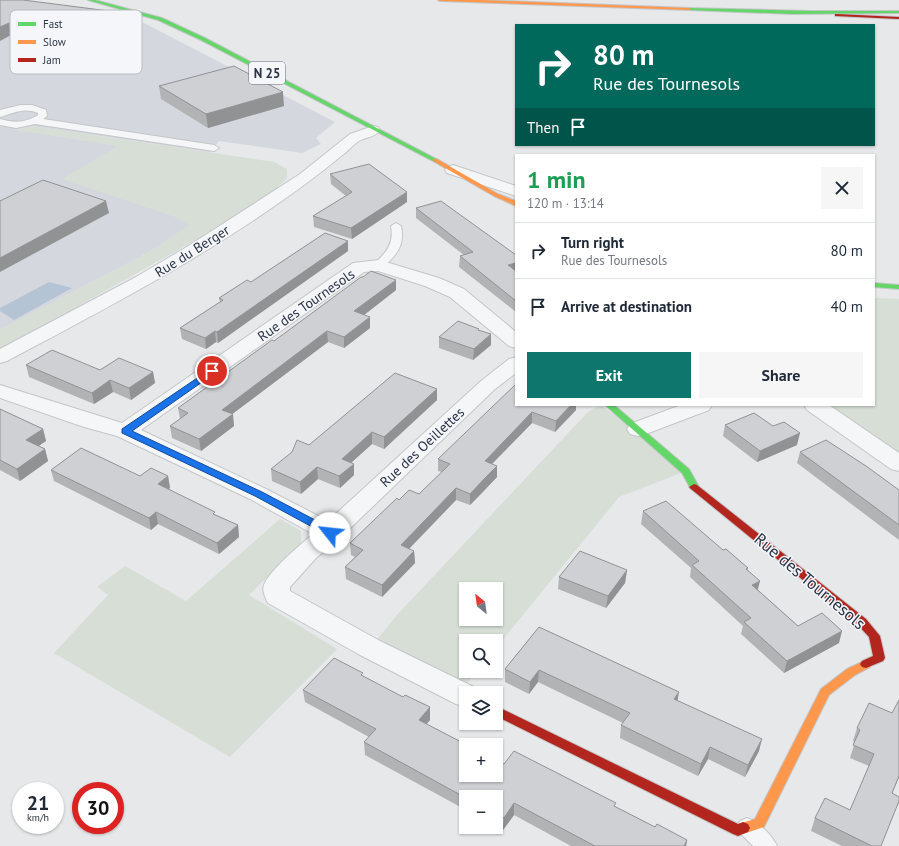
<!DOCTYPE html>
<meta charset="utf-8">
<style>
:root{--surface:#fff;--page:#f6f6f7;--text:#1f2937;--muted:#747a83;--line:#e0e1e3;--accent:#0f766e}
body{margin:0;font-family:"PT Sans",sans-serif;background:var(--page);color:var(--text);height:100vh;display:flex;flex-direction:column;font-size:15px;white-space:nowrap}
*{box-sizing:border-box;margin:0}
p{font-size:13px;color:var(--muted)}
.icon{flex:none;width:22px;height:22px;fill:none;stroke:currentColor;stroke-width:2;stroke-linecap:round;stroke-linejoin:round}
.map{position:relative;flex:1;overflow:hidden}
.panel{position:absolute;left:515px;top:154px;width:360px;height:252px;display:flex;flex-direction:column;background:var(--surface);border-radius:0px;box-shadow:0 1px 3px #0004}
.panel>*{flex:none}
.top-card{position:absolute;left:515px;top:24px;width:360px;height:122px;border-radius:0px;box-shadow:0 1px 3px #0004;background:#00695c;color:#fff;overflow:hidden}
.needle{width:26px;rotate:331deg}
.tools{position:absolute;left:459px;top:582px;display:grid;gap:8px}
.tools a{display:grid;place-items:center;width:44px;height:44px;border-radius:0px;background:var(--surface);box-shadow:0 1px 3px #0004;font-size:20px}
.speed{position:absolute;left:12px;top:782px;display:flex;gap:8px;font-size:20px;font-weight:700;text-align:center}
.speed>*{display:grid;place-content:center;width:52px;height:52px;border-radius:50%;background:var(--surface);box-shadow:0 1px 3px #0004;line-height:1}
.speed small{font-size:10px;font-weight:400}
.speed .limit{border:6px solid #d22;background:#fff;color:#111}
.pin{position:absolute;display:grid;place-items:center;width:34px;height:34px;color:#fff;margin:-17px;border:2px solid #fff;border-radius:50%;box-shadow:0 1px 4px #0007}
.me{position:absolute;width:44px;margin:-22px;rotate:299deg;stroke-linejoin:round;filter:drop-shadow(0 0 3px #0008)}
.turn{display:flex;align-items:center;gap:14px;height:84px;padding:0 12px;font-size:18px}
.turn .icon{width:52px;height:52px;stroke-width:2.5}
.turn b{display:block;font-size:28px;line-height:34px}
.then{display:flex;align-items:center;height:38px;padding:0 12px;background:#0003;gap:8px;font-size:15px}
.round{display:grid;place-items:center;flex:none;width:42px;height:42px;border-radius:0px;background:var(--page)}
.summary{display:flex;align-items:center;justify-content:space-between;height:68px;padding:0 12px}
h1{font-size:24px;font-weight:700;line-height:30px;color:#1e9e55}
.primary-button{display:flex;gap:8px;margin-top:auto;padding:8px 12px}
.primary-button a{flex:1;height:46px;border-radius:0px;background:var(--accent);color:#fff;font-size:16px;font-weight:700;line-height:46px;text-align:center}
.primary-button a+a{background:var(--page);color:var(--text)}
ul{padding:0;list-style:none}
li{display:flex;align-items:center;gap:12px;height:56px;padding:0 12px;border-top:1px solid var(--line)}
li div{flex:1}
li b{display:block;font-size:15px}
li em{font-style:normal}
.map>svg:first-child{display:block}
.built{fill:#d4d7dd}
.green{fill:#d6ded6;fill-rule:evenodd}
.water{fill:#b4c4d5}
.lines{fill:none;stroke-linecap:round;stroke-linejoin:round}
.lane-casing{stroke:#c4c6c8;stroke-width:2}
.street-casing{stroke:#c4c6c8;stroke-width:2}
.fast-casing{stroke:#c4c6c8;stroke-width:2}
.slow-casing{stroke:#c4c6c8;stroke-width:2}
.jam-casing{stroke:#c4c6c8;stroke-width:2}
.lane{fill:#f5f6f7;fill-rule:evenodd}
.street{fill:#f5f6f7;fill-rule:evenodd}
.fast{fill:#63d668;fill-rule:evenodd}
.slow{fill:#ff974d;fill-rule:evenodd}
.jam{fill:#b3261e;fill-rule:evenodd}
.wall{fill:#b1b3b5}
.shaded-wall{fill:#909294}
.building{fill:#ced0d3;stroke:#909294}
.route{fill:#1a73e8;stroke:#114b97}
.labels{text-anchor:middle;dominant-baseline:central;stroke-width:3;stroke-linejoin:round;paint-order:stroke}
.shield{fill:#f4f6f9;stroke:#676e7b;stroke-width:1}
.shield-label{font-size:13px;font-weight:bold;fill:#2b3445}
.street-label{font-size:14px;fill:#2b3445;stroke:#f4f6f9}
.near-street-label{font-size:17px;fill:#2b3445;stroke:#f4f6f9}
.key{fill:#f4f6f9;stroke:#b8bcc3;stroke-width:1}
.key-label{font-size:11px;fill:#2b3445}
</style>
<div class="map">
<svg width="899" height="846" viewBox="0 0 899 846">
<rect width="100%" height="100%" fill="#e6e8ea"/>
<polygon class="built" points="0,1 53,5 126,15 122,19 144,23 335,122 316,138 321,144 302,153 219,141 214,148 209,152 32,126 12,129 119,146 63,179 174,216 190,225 151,251 0,330"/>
<g class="green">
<polygon points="32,126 274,162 287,169 287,178 273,192 217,228 0,350 0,330 151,251 189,225 174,216 62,179 118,146 10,129"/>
<polygon points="874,298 899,299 899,464 815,405 874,405"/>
<path d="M601 405 686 471 619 497 496 648V641H466V671H477L459 693 370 648 397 615 588 412ZM466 589H496V619H466Z"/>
<polygon points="280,519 301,531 301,544 249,595 337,649 230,757 54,653 108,595 97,587 125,566 186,601"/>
</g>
<polygon class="water" points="49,282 72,288 14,320 0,311 0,308"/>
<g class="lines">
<g class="lane-casing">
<g id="lane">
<path d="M21 105H32L46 110 47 116 43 119 214 145 219 148 214 151 35 124 16 128 0 125V119C14 123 25 123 38 115V113C23 107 14 113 0 117V110Z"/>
<path d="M396 223 401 226C405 245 397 255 383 267H375L373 265 375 263C387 252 394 243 391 226Z"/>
<path d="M747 818C759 822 772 835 777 846H753L740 833 737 827 740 821Z"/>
</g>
</g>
<g class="street-casing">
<g id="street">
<path d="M373 126 378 127 380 130C376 137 366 137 359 141 354 144 350 149 345 153 243 237 124 299 7 361L0 363V349L136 277 190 245 300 174 350 134Z"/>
<polygon points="453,165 516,186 516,196 447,173 445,170 447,167"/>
<path d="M379 260 439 278 464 289 516 332V348L509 346 450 297 425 286 378 271 364 272 141 430 266 489 328 521 481 381 509 359 516 357V373L495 389 339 539 316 558 290 587V591L380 641 476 688 479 693H466V707L456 704 360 655 268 603C265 597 262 591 264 585 268 572 302 543 313 534L250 499 117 436 84 427 0 398V385L122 423 353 263Z"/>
<polygon points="681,405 712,405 709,410 646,434 638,436 630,434 627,429 630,424"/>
<polygon points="804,405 829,405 899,453 899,471 891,469 807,410"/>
</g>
</g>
<g class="fast-casing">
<g id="fast">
<polygon points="88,0 95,0 162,18 205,38 438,160 433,161 201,40 158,20"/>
<polygon points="687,8 811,11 899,11 899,13 792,14 689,10 687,10"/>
<polygon points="874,283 899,285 899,289 874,287"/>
<polygon points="605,405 614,405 689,469 699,487 697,489 691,489 682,473"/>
</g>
</g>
<g class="slow-casing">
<g id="slow">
<polygon points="438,0 480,0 689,8 691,9 689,10 440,1"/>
<polygon points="433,159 437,159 498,194 516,201 516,206 494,196 433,161"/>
<polygon points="866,660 870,661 872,664 870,667 855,675 829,695 764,827 743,834 738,832 736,828 738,824 755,819 821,689 847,669"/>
</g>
</g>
<g class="jam-casing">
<g id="jam">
<polygon points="837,14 899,17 899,19 835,16 835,14"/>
<polygon points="694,484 697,485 866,619 880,636 885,658 883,661 866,668 862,667 860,664 862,661 873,656 869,637 858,625 691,489 689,487"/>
<polygon points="496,706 738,824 743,822 748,824 750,828 748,832 738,836 733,834 496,716"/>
</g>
</g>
<use href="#lane" class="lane"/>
<use href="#street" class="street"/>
<use href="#fast" class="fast"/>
<use href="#slow" class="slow"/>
<use href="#jam" class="jam"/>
</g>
<g class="wall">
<polygon points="0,0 119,23 35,45 33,40 11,35"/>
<polygon points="159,86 284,106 208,128 161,99"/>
<polygon points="330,174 407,202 352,239 314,227 313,216 346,196 331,184"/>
<polygon points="416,208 516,255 516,312 459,267 460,256 464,255 416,218"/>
<polygon points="348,241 348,251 218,343 216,342 206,349 182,339 180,328 220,302 219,298 251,282"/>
<polygon points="396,290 364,315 370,317 370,328 344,348 328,342 232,414 234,426 201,451 172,438 170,426 180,419 178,408 274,341"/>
<polygon points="479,329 479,330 491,345 473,360 439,348 439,337"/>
<polygon points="26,365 100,370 153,372 155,383 131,400 113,392 94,404 29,377"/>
<polygon points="437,389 437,400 384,449 372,444 351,463 354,464 354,475 340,488 318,479 301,494 272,481 271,469 309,445"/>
<polygon points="516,405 576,405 576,410 555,432 532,423 492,464 497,466 497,477 483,492 470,505 456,500 409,549 414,551 415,563 382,597 346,579 345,567 355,557 351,555 350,543 399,500 419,494 442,472 438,471 438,459"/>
<polygon points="0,409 43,429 46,441 38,446 45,449 48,461 20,481 0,470"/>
<polygon points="725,425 773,426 797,445 757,462 723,436"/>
<polygon points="800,452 899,490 899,540 797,463"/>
<polygon points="51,470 140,476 168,476 170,488 168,489 216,515 238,525 239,537 219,554 158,524 151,530 54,481"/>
<polygon points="643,511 723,550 748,568 748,571 758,590 798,626 839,643 784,673 741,634 743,626 690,577 691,568 641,524"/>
<polygon points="627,570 625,583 606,608 558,589 559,577"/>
<polygon points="539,627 677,700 759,751 745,777 708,759 698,776 620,738 621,725 623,723 538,682 529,694 505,682 505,669"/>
<polygon points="363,677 430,720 426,724 504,764 615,807 655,827 687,840 686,846 571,846 514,815 503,830 496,826 496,797 466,797 466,810 365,755 364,742 369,737 305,702 303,690"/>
<polygon points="892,713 892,794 899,801 881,846 842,846 811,831 815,818 850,810 869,766 850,758 855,742 853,741 857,728"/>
</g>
<g class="shaded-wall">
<polygon points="117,12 119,23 35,45 32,33"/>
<polygon points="9,23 11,35 0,41 0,27"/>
<polygon points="283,92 284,106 208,128 206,114"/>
<polygon points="407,192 407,202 352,239 351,228"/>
<polygon points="106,201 109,213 0,272 0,258"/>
<polygon points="348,241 348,251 218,343 217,332"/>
<polygon points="516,263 516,273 508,265"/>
<polygon points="396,280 396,290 355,322 354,311"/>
<polygon points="370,317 370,328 344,348 344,337"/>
<polygon points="215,331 216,342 206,349 205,338"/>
<polygon points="327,331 328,342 223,421 222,410"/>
<polygon points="491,334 491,345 473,360 474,349"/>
<polygon points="153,372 155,383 131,400 129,388"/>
<polygon points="110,380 113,392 94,404 92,393"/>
<polygon points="437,389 437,400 384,449 384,437"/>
<polygon points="571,405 576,405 576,410 555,432 556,421"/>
<polygon points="532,412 532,423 484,472 485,461"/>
<polygon points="233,414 234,426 201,451 199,439"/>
<polygon points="43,429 46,441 30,452 26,440"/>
<polygon points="372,432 372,444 343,470 342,459"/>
<polygon points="800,433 797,445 757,462 760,451"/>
<polygon points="45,449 48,461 20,481 17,469"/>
<polygon points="354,464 354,475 340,488 339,476"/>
<polygon points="497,466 497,477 470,505 470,494"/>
<polygon points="317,467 318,479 301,494 300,482"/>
<polygon points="168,476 170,488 160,496 158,484"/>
<polygon points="456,488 456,500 401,557 401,545"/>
<polygon points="156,512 158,524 151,530 149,518"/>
<polygon points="238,525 239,537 219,554 217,543"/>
<polygon points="414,551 415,563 382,597 382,585"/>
<polygon points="627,570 625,583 606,608 608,596"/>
<polygon points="760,581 757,593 752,585"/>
<polygon points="842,631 839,643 784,673 787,661"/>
<polygon points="539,670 538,682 529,694 530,682"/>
<polygon points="679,692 677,704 674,699"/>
<polygon points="430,707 430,720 420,732 419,720"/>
<polygon points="762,739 759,751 745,777 748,765"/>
<polygon points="710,747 708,759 698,776 701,764"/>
<polygon points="899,776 899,777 887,806 892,793"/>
<polygon points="514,803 514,815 503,830 504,818"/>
<polygon points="687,840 686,846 684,846"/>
</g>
<g class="building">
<polygon points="0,0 23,0 117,12 32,33 31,28 9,23 0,27"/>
<polygon points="234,66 283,92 206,114 159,86"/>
<polygon points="369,164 407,192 351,228 313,216 352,192 330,174"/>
<polygon points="43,180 106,201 0,258 0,201"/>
<polygon points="441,201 516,255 516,263 508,265 516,271 516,301 460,256 473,252 416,208"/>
<polygon points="325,233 348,241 217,332 215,331 205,338 180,328 223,300 219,298 247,280 251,282"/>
<polygon points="371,271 396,280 354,311 370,317 344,337 327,331 222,410 233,414 199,439 170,426 188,413 178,408 272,340 274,341 361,277 363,277"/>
<polygon points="458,321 479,329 478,330 491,334 474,349 439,337"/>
<polygon points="52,350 100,370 119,358 153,372 129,388 110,380 92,393 26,365"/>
<polygon points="395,373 437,389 384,437 372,432 342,459 354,464 339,476 317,467 300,482 271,469 292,452 297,440 309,445"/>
<polygon points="516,384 516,405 571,405 556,421 532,412 485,461 497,466 483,480 470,494 456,488 401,545 414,551 382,585 345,567 363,550 350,543 397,498 399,500 409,490 419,494 450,464 438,459"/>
<polygon points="0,409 43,429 26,440 45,449 17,469 0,460"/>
<polygon points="754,413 773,426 784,422 800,433 760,451 725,425"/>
<polygon points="826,440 866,466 899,490 899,525 800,452"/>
<polygon points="81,448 140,476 151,468 168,476 158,484 215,512 213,514 238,525 217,543 156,512 149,518 51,470"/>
<polygon points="666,501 723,550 726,549 748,568 746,569 760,581 752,585 798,626 822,613 842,631 787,661 744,622 751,618 692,565 699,561 643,511"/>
<polygon points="580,551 627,570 608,596 559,577"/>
<polygon points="539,627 679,692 674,699 762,739 748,765 710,747 701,764 621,725 630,713 539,670 530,682 505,669"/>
<polygon points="334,658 363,673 361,675 403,697 405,695 430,707 419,720 467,745 466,745 466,775 496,775 496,760 504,764 514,751 616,803 614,806 655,827 657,824 687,840 684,846 595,846 514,803 504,818 496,814 496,797 466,797 466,798 364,742 376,729 303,690"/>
<polygon points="899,700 899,776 892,793 899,797 899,801 881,846 872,846 815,818 825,798 850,810 874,754 853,745 860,730 857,728 869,703 892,713"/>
</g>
<polygon class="route" points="212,368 216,371 215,373 132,431 262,492 334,530 335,533 334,535 327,535 255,496 122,433 122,429"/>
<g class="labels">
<rect class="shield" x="249" y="62" width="36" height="22" rx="3"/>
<g class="shield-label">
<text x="267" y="73">N 25</text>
</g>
<g class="street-label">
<text transform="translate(192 251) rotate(-32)">Rue du Berger</text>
<text transform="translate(306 305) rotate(-35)">Rue des Tournesols</text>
<text transform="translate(422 447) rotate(-43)">Rue des Oeillettes</text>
</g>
<g class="near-street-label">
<text transform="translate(810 581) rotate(40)">Rue des Tournesols</text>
</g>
</g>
<rect x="10" y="10" width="132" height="64" rx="6" class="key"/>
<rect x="18" y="22" width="18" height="4" fill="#63d668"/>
<rect x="18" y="40" width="18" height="4" fill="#ff974d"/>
<rect x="18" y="58" width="18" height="4" fill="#b3261e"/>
<g class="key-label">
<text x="43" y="28">Fast</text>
<text x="43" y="46">Slow</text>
<text x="43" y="64">Jam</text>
</g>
</svg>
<div class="tools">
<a><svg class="needle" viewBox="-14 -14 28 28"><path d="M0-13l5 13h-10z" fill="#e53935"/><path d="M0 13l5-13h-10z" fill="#747a83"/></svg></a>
<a><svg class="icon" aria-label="search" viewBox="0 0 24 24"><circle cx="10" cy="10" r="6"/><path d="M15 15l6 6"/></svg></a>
<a><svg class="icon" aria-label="layers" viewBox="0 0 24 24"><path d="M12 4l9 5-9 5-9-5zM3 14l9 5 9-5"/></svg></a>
<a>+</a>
<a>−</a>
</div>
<div class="speed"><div>21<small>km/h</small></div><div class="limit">30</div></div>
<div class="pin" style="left:212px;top:371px;background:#d93025"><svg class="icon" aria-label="arrive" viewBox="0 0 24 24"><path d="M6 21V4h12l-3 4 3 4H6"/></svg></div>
<svg class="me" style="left:330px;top:533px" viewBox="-20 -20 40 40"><circle r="19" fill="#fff"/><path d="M0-13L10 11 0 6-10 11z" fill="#1a73e8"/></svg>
<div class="top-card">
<div class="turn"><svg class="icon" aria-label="right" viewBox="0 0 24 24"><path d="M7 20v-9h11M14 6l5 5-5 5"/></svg><div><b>80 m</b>Rue des Tournesols</div></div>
<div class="then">Then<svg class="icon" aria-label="arrive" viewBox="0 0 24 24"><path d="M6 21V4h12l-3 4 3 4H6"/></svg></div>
</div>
<section class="panel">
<div class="summary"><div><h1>1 min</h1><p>120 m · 13:14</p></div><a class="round"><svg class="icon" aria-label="close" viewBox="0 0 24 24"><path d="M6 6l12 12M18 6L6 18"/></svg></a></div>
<ul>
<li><svg class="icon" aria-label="right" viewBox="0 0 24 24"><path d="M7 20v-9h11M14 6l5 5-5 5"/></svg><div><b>Turn right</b><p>Rue des Tournesols</p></div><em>80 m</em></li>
<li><svg class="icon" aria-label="arrive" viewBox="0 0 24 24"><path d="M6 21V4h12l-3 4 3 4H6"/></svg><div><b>Arrive at destination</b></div><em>40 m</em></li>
</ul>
<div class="primary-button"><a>Exit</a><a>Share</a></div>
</section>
</div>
